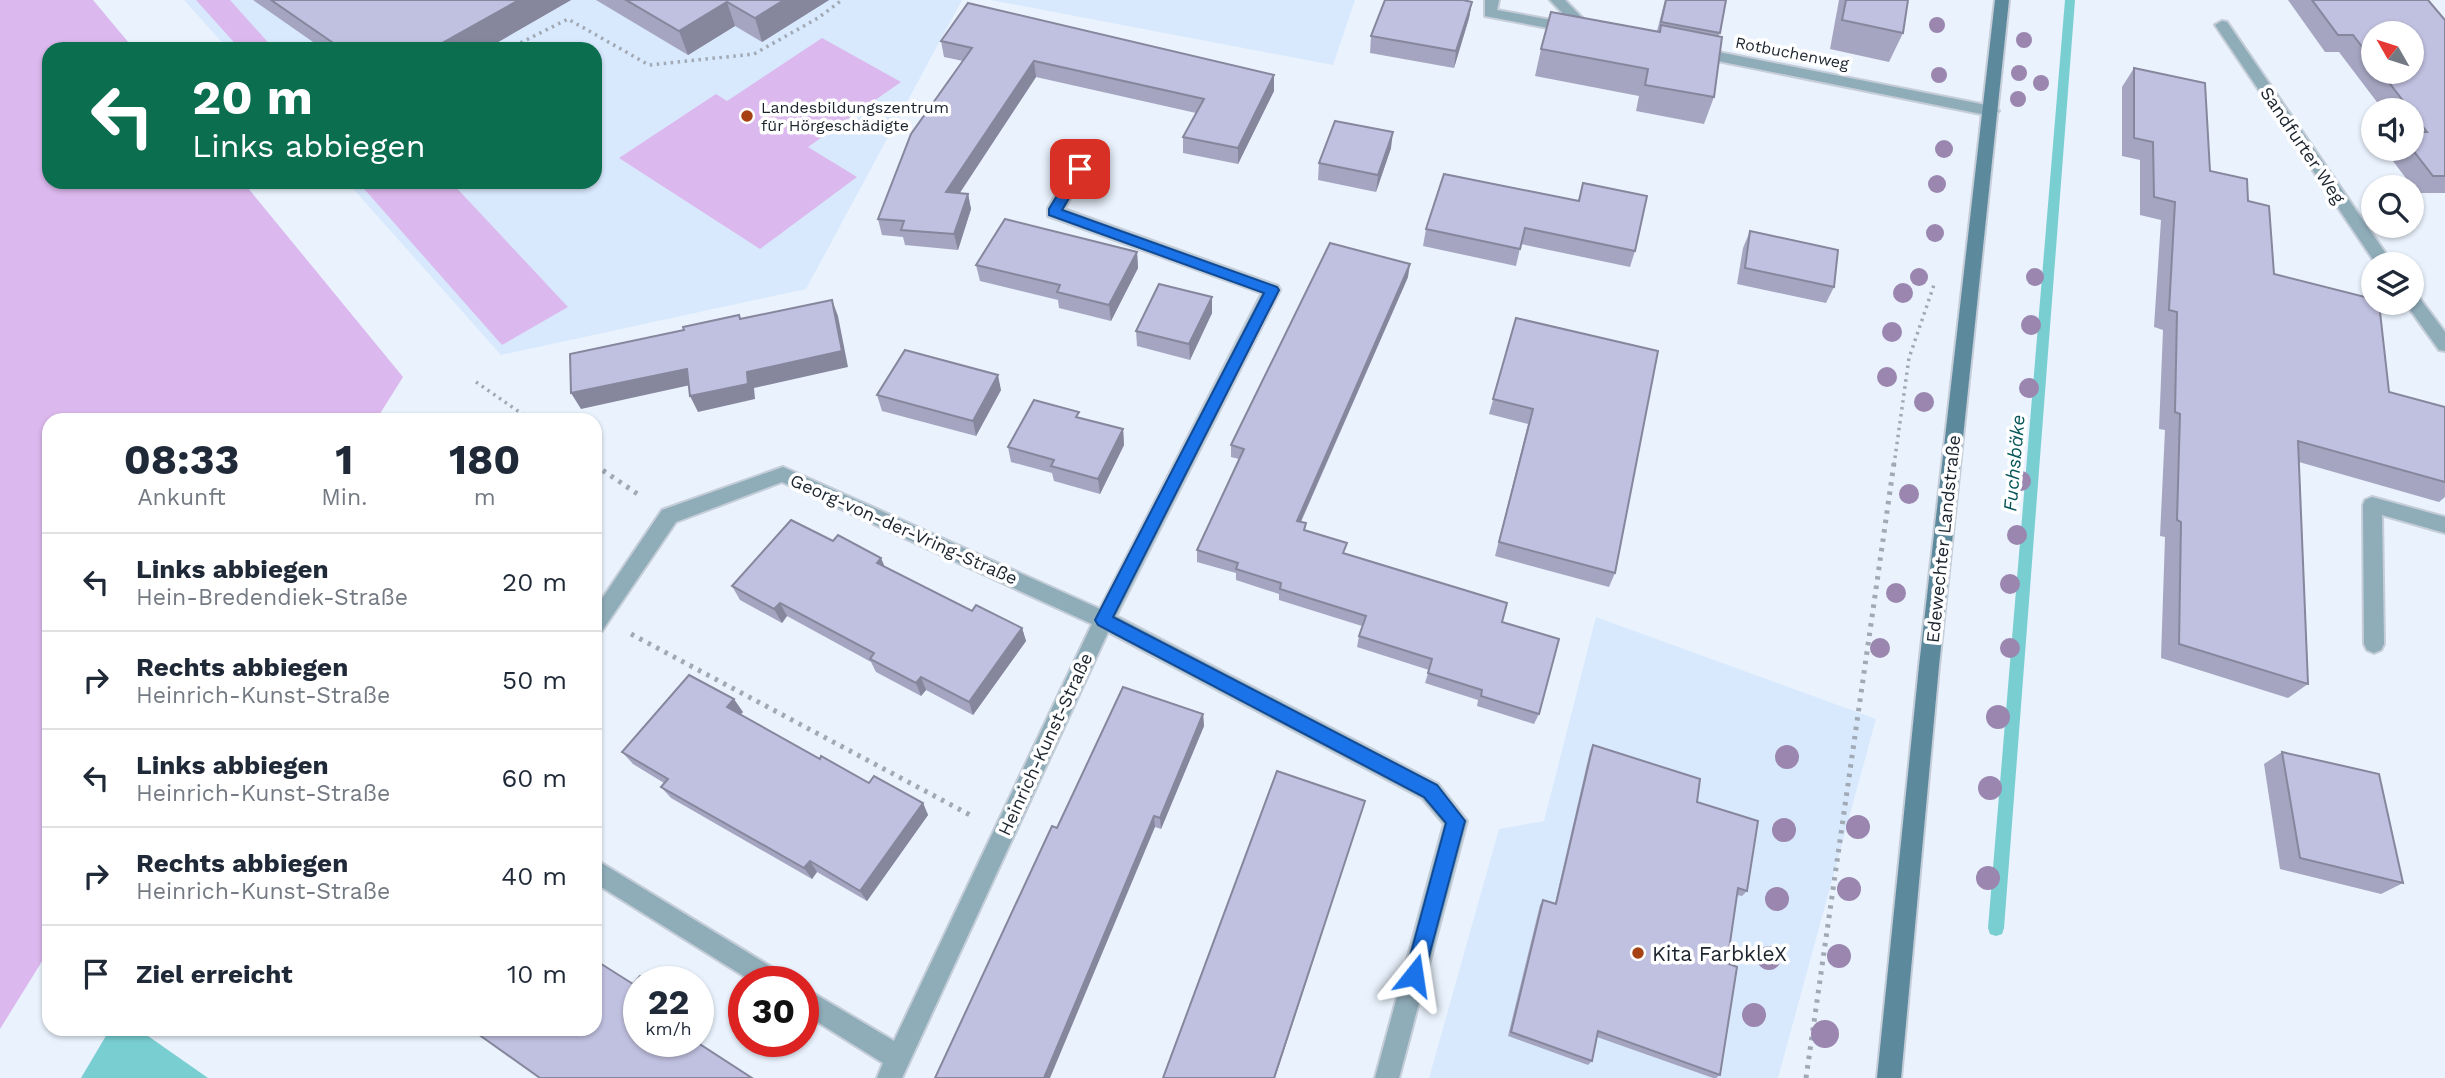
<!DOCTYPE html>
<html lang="de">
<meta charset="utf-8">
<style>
:root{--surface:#fff;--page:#f2f2f3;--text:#1f2937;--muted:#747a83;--line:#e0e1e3}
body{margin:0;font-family:"Work Sans",sans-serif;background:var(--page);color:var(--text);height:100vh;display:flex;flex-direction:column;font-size:26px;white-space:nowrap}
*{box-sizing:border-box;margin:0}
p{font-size:23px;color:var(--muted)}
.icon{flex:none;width:38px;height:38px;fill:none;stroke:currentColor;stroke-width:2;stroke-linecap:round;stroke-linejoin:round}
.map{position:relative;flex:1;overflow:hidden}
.panel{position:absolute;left:42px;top:413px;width:560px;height:623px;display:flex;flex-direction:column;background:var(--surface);border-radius:21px;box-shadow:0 2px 5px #0004}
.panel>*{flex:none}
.hud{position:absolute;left:42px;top:42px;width:560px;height:147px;border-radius:21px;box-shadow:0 2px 5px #0004;background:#0b6e4f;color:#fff;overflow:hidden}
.needle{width:46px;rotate:309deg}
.tools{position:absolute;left:2361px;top:21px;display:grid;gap:14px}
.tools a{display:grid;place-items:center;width:63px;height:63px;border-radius:50%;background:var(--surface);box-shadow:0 2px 5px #0004;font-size:35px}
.speed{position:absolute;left:623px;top:966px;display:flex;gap:14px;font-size:35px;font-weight:700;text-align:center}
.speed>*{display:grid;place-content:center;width:91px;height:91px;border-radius:50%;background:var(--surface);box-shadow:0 2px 5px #0004;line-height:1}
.speed small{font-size:18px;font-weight:400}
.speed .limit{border:10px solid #d22;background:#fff;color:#111}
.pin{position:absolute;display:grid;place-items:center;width:60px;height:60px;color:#fff;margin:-30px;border-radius:14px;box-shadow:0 4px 10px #0006}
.me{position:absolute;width:77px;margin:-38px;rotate:15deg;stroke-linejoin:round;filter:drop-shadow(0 0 5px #0008)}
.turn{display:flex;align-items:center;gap:24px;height:147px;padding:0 35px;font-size:32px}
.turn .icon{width:91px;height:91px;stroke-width:2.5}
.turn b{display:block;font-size:49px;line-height:60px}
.eta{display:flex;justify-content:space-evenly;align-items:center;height:119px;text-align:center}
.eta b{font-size:42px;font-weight:700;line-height:49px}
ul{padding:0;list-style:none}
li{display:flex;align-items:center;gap:21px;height:98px;padding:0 35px;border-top:2px solid var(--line)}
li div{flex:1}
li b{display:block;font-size:26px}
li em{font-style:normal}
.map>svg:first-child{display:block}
.built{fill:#d9e9fd}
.green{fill:#dbb8ed}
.water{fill:#79ced1}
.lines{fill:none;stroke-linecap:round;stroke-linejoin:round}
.stream{fill:#79ced1;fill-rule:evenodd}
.service-casing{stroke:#c4cdd8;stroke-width:4}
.minor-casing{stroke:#c4cdd8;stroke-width:4}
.secondary-casing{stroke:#c4cdd8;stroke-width:4}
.path-far1{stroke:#a1a9b4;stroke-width:3.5;stroke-dasharray:2.5 4.5;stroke-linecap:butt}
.path{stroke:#a1a9b4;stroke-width:5;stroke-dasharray:3.5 6;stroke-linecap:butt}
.service{fill:#8facb9;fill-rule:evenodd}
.minor{fill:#8facb9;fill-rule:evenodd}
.secondary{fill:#5d899d;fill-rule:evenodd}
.tree{fill:#9a86ae}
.wall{fill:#a5a5c1;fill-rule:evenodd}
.shaded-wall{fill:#86869d}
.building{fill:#c0c0e0;stroke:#86869d;stroke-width:2}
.route{fill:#1a73e8;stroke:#114b97;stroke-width:2}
.poi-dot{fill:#a64114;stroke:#fff;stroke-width:2.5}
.labels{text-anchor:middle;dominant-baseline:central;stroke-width:7;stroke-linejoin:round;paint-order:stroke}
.far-street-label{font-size:16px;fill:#1c242e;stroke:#fff}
.far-poi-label{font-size:16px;fill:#1c242e;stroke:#fff;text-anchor:start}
.street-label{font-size:18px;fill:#1c242e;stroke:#fff}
.water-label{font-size:19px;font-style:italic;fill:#085659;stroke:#fff}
.near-poi-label{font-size:21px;fill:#1c242e;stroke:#fff;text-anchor:start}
</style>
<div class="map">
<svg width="2445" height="1078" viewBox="0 0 2445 1078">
<rect width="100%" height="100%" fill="#e9f2fd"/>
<g class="built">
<polygon points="184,0 962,0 806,289 501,355 347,182 595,182 595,49 228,49"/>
<polygon points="991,0 1355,0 1333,65"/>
<polygon points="1596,617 1876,719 1778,1078 1429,1078 1499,829 1544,821"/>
</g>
<g class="green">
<polygon points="0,0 93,0 134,49 49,49 49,182 243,182 403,377 376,420 49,420 49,950 0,1029"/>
<polygon points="196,0 230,0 274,49 240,49"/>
<polygon points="822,38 901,82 808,147 857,177 760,249 619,158 716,94 727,101"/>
<polygon points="358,182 451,182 568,307 502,345"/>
</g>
<polygon class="water" points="110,1029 138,1029 208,1078 81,1078"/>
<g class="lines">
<polygon class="stream" points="2065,0 2075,0 2004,928 2002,934 1996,936 1990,934 1988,928"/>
<g class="service-casing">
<polygon id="service" points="2372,497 2445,517 2445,533 2382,515 2384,644 2381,650 2374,653 2367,650 2364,644 2363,505 2365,500"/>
</g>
<g class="minor-casing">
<g id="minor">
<polygon points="1485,0 1499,0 1497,10 1573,24 1550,0 1565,0 1595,31 1588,35 1580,31 1574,33 1485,16"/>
<polygon points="2222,21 2227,22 2393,264 2376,264 2215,25"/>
<polygon points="1693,47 1991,106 1999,111 1991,116 1688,55 1686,52"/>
<polygon points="1080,164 1088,169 1064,209 1278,286 1280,290 1116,616 1438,784 1467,821 1399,1078 1375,1078 1444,824 1422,798 1108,632 902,1078 877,1078 883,1063 803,1013 803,987 894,1041 1092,624 782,482 676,522 602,631 595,634 595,609 662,510 783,467 1100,609 1262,293 1048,216 1048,208 1074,165"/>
<polygon points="2412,294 2418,296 2445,332 2445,351 2439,350 2406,304 2412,303"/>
<polygon points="595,859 783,974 787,982 753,982 595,883"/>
</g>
</g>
<g class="secondary-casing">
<polygon id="secondary" points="1995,0 2009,0 1939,666 1901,1078 1877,1078 1919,666"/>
</g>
<g class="path-far1">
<polyline points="508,49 568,19 649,65 754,54 818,18 842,0"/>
<polyline points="476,382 531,420"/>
<polyline points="1894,465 1909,358 1935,282"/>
</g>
<g class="path">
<polyline points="595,465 642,497"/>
<polyline points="631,634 972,816"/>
<polyline points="1806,1078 1894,463"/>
</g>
<use href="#service" class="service"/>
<use href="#minor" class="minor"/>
<use href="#secondary" class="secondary"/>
</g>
<g class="tree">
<circle cx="1937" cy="25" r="8"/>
<circle cx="2024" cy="40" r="8"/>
<circle cx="2019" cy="73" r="8"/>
<circle cx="1939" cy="75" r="8"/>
<circle cx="2041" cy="83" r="8"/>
<circle cx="2018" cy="99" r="8"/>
<circle cx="1944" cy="149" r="9"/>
<circle cx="1937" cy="184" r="9"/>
<circle cx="1935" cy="233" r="9"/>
<circle cx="1919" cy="277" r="9"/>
<circle cx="2035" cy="277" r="9"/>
<circle cx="1903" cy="293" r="10"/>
<circle cx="2031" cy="325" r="10"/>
<circle cx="1892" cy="332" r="10"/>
<circle cx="1887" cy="377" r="10"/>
<circle cx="2029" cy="388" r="10"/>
<circle cx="1924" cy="402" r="10"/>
<circle cx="2021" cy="481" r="10"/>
<circle cx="1909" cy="494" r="10"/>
<circle cx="2017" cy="535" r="10"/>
<circle cx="2010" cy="584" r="10"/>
<circle cx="1896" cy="593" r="10"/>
<circle cx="1880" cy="648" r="10"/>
<circle cx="2010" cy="648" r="10"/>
<circle cx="1998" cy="717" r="12"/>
<circle cx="1787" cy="757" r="12"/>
<circle cx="1990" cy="788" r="12"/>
<circle cx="1858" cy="827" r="12"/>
<circle cx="1784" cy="830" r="12"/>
<circle cx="1988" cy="878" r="12"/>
<circle cx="1849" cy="889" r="12"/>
<circle cx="1777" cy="899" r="12"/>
<circle cx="1839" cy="956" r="12"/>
<circle cx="1769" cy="958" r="12"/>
<circle cx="1754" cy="1015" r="12"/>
<circle cx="1825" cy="1034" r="14"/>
</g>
<g class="wall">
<polygon points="253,0 571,0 486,49 323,49"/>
<polygon points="596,0 829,0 762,42 735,26 688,55"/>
<polygon points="1665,0 1726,0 1719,36 1714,97 1704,124 1636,111 1639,96 1535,76 1541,49 1657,31"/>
<polygon points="1839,0 1908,0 1903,33 1889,62 1830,49"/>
<path d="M2288 0H2428L2445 20V193H2417L2384 149H2412V110H2383L2339 52H2325ZM2373 33 2412 72H2373Z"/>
<polygon points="1472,2 1469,18 1454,68 1370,53 1371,36"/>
<polygon points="941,41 1274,91 1238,164 1183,153 1183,137 1196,113 1036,77 959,193 968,194 971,209 958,250 905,245 903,237 882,235 878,219 963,61 944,57"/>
<polygon points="2134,68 2210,171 2248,201 2274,274 2389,392 2445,407 2445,497 2439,502 2299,462 2308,684 2288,698 2161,658 2165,537 2160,536 2165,430 2159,429 2163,330 2154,327 2161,220 2140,215 2140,160 2122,156 2122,87"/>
<polygon points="1391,148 1376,192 1318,180 1319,163"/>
<polygon points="1583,183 1635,251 1630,267 1521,244 1516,266 1423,246 1426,229 1578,201"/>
<polygon points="1750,231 1834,287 1826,303 1737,284 1743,248"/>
<polygon points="1137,252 1138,268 1111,321 1059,308 1058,300 980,281 976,265"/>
<polygon points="1408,277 1301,522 1306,523 1305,530 1345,554 1502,622 1539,714 1534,724 1477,706 1478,700 1425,683 1429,670 1357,647 1359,636 1362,626 1279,600 1279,594 1236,580 1236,573 1197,562 1197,550 1239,459 1231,457 1231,445"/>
<polygon points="1212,297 1212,313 1190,360 1137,346 1136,331"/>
<polygon points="1516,318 1615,573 1609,587 1495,556 1528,424 1489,414"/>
<polygon points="1001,390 976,436 882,411 877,395"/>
<polygon points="1080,418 1123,429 1124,445 1100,494 1054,481 1052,473 1011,462 1008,447"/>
<polygon points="833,541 972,611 1022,628 1026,641 973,715 926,690 921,696 876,672 871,662 787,616 782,623 740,600 732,586"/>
<polygon points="743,712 740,715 820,759 869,783 923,803 928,815 867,901 817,872 812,879 671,798 661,787 664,783 633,764 622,752"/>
<polygon points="1203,714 1204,726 1161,829 1155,827 1057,828"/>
<polygon points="1593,745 1697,802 1747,891 1742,896 1737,895 1727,963 1720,1075 1716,1078 1713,1078 1597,1037 1592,1061 1588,1065 1508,1036 1540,905 1543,900 1555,903 1590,751"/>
<polygon points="2282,752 2403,883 2381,894 2280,869 2264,764"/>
</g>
<g class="shaded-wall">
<polygon points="519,0 571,0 486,49 449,49 444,42"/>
<polygon points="784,0 829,0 762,42 755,18"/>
<polygon points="727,2 735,26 688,55 679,31"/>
<polygon points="1472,2 1469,18 1454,68 1456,51"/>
<polygon points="1034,61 1036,77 950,208 946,192"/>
<polygon points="1274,75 1274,91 1238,164 1238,148"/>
<polygon points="1393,132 1391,148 1376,192 1378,175"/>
<polygon points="968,194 971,209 958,250 954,234"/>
<polygon points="1137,252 1138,268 1111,321 1109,305"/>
<polygon points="1410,264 1408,277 1296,532 1297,521"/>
<polygon points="1212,297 1212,313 1190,360 1189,344"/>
<polygon points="832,300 838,316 848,367 754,388 755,399 698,412 690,396 747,372"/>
<polygon points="687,369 695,384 581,409 571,393"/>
<polygon points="998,375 1001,390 976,436 973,421"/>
<polygon points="1123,429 1124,445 1100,494 1098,479"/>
<polygon points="881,558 887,572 877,563"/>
<polygon points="780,603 787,616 782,623 774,609"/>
<polygon points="1022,628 1026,641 973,715 969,702"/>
<polygon points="921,677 926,690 921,696 916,683"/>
<polygon points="734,699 743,712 735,720 727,707"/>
<polygon points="1203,714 1204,726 1161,829 1160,818"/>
<polygon points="1365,801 1275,1078 1274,1078"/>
<polygon points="923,803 928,815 867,901 860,891"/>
<polygon points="1154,816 1155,827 1050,1078 1044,1078"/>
<polygon points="810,861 817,872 812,879 804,868"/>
</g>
<g class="building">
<polygon points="271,0 519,0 444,42 456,49 342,49"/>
<polygon points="626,0 784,0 755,18 727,2 679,31"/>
<polygon points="1385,0 1463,0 1472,2 1456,51 1371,36"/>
<polygon points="1666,0 1726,0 1720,33 1661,22"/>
<polygon points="1846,0 1908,0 1903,33 1842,20"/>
<polygon points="2312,0 2428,0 2445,20 2445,176 2433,176 2412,149 2412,132 2427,132 2381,72 2412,72 2412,33 2373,33 2373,61 2353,35 2338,35"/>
<polygon points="968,3 1274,75 1238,148 1183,137 1204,99 1034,61 946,192 968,194 954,234 901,230 904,221 878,219 911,134 972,48 941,41"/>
<polygon points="1551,12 1660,32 1661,25 1722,37 1714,97 1645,85 1648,69 1541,49"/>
<polygon points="2134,68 2205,83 2210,171 2247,179 2248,201 2269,206 2274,274 2373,299 2373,303 2379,303 2389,392 2445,407 2445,482 2298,441 2308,684 2179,644 2181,522 2177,520 2180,414 2175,412 2177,312 2169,310 2175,202 2154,197 2153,142 2134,138"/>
<polygon points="1335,121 1393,132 1378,175 1319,163"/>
<polygon points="1444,174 1579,201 1583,183 1647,196 1635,251 1525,228 1520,249 1426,229"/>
<polygon points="1005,219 1137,252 1109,305 1057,292 1060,285 976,265"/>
<polygon points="1750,231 1838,250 1834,287 1745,268"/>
<polygon points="1330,243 1410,264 1297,521 1306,523 1304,530 1347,543 1343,553 1507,603 1502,622 1559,639 1539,714 1481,696 1482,690 1428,673 1432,659 1359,636 1366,616 1280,589 1281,583 1236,569 1238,563 1197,550 1244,449 1231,445"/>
<polygon points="1159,284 1212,297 1189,344 1136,331"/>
<polygon points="832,300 842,351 747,372 748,384 690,396 687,369 571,393 570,354 684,330 683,327 739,315 740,319"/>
<polygon points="1516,318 1658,351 1615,573 1499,542 1533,409 1493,399"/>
<polygon points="905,350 998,375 973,421 877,395"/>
<polygon points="1034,400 1079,412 1076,417 1123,429 1098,479 1051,466 1054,460 1008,447"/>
<polygon points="791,520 833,541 838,535 881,558 877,563 972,611 976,605 1022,628 969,702 921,677 916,683 870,659 874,653 780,603 774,609 732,586"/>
<polygon points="689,675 734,699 727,707 820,759 821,756 869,783 874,776 923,803 860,891 810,861 804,868 661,787 668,779 622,752"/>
<polygon points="1123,687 1203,714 1160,818 1154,816 1044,1078 935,1078 1052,826 1057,828"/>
<polygon points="1593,745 1700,779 1697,802 1758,821 1747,891 1738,888 1727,963 1737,967 1720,1075 1598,1031 1592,1061 1511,1032 1543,900 1556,904"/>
<polygon points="2282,752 2379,774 2403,883 2300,858"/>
<polygon points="1277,771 1365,801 1274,1078 1163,1078"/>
<polygon points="595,960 633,984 640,976 649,982 639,982 639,1041 695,1041 752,1078 540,1078 471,1029 595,1029"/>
</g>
<polygon class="route" points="1080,165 1086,169 1062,210 1277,287 1279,290 1113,617 1437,785 1465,821 1424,975 1421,982 1414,985 1407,982 1405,975 1446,823 1424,797 1098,625 1095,620 1264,293 1049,215 1049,209 1075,166"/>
<g class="poi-dot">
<circle cx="747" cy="116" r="7"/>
<circle cx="1638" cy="953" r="7"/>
</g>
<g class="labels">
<g class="far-street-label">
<text transform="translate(1792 53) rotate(11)">Rotbuchenweg</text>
</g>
<g class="far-poi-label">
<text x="761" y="107">Landesbildungszentrum<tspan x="761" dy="18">für Hörgeschädigte</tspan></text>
</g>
<g class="street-label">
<text transform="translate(2303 145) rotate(56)">Sandfurter Weg</text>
<text transform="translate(904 529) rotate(24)">Georg-von-der-Vring-Straße</text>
<text transform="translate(1943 539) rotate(-84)">Edewechter Landstraße</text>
<text transform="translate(1045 744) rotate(-65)">Heinrich-Kunst-Straße</text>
</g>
<g class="water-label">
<text transform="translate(2014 463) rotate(-85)">Fuchsbäke</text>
</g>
<g class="near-poi-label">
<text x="1652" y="953">Kita FarbkleX</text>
</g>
</g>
</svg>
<div class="tools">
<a><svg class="needle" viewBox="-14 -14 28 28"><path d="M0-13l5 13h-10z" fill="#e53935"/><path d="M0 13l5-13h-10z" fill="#747a83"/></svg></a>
<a><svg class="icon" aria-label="sound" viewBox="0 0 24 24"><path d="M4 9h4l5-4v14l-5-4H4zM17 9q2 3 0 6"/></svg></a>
<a><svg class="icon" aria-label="search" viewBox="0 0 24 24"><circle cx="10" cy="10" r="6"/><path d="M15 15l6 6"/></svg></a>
<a><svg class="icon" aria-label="layers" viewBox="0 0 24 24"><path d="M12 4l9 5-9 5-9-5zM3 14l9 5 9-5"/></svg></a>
</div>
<div class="speed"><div>22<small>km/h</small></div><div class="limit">30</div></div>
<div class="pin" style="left:1080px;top:169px;background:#d93025"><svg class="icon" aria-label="arrive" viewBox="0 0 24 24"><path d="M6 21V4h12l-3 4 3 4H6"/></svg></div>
<svg class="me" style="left:1414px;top:975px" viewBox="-20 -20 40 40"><path d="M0-17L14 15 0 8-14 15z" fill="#1a73e8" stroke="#fff" stroke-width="4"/></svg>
<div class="hud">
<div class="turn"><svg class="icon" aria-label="left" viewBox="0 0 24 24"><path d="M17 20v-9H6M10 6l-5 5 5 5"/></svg><div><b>20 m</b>Links abbiegen</div></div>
</div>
<section class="panel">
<div class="eta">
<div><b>08:33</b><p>Ankunft</p></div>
<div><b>1</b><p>Min.</p></div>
<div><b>180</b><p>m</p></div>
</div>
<ul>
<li><svg class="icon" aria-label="left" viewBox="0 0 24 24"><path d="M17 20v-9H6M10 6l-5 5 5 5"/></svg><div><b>Links abbiegen</b><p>Hein-Bredendiek-Straße</p></div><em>20 m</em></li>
<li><svg class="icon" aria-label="right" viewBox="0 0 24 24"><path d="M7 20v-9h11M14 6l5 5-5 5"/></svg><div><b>Rechts abbiegen</b><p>Heinrich-Kunst-Straße</p></div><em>50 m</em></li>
<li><svg class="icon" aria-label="left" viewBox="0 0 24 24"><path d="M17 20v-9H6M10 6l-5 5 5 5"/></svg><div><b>Links abbiegen</b><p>Heinrich-Kunst-Straße</p></div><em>60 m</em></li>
<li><svg class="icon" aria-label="right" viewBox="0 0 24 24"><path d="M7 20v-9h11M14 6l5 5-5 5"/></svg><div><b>Rechts abbiegen</b><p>Heinrich-Kunst-Straße</p></div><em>40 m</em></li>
<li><svg class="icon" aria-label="arrive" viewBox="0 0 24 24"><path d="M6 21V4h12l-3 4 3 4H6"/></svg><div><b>Ziel erreicht</b></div><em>10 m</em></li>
</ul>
</section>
</div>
